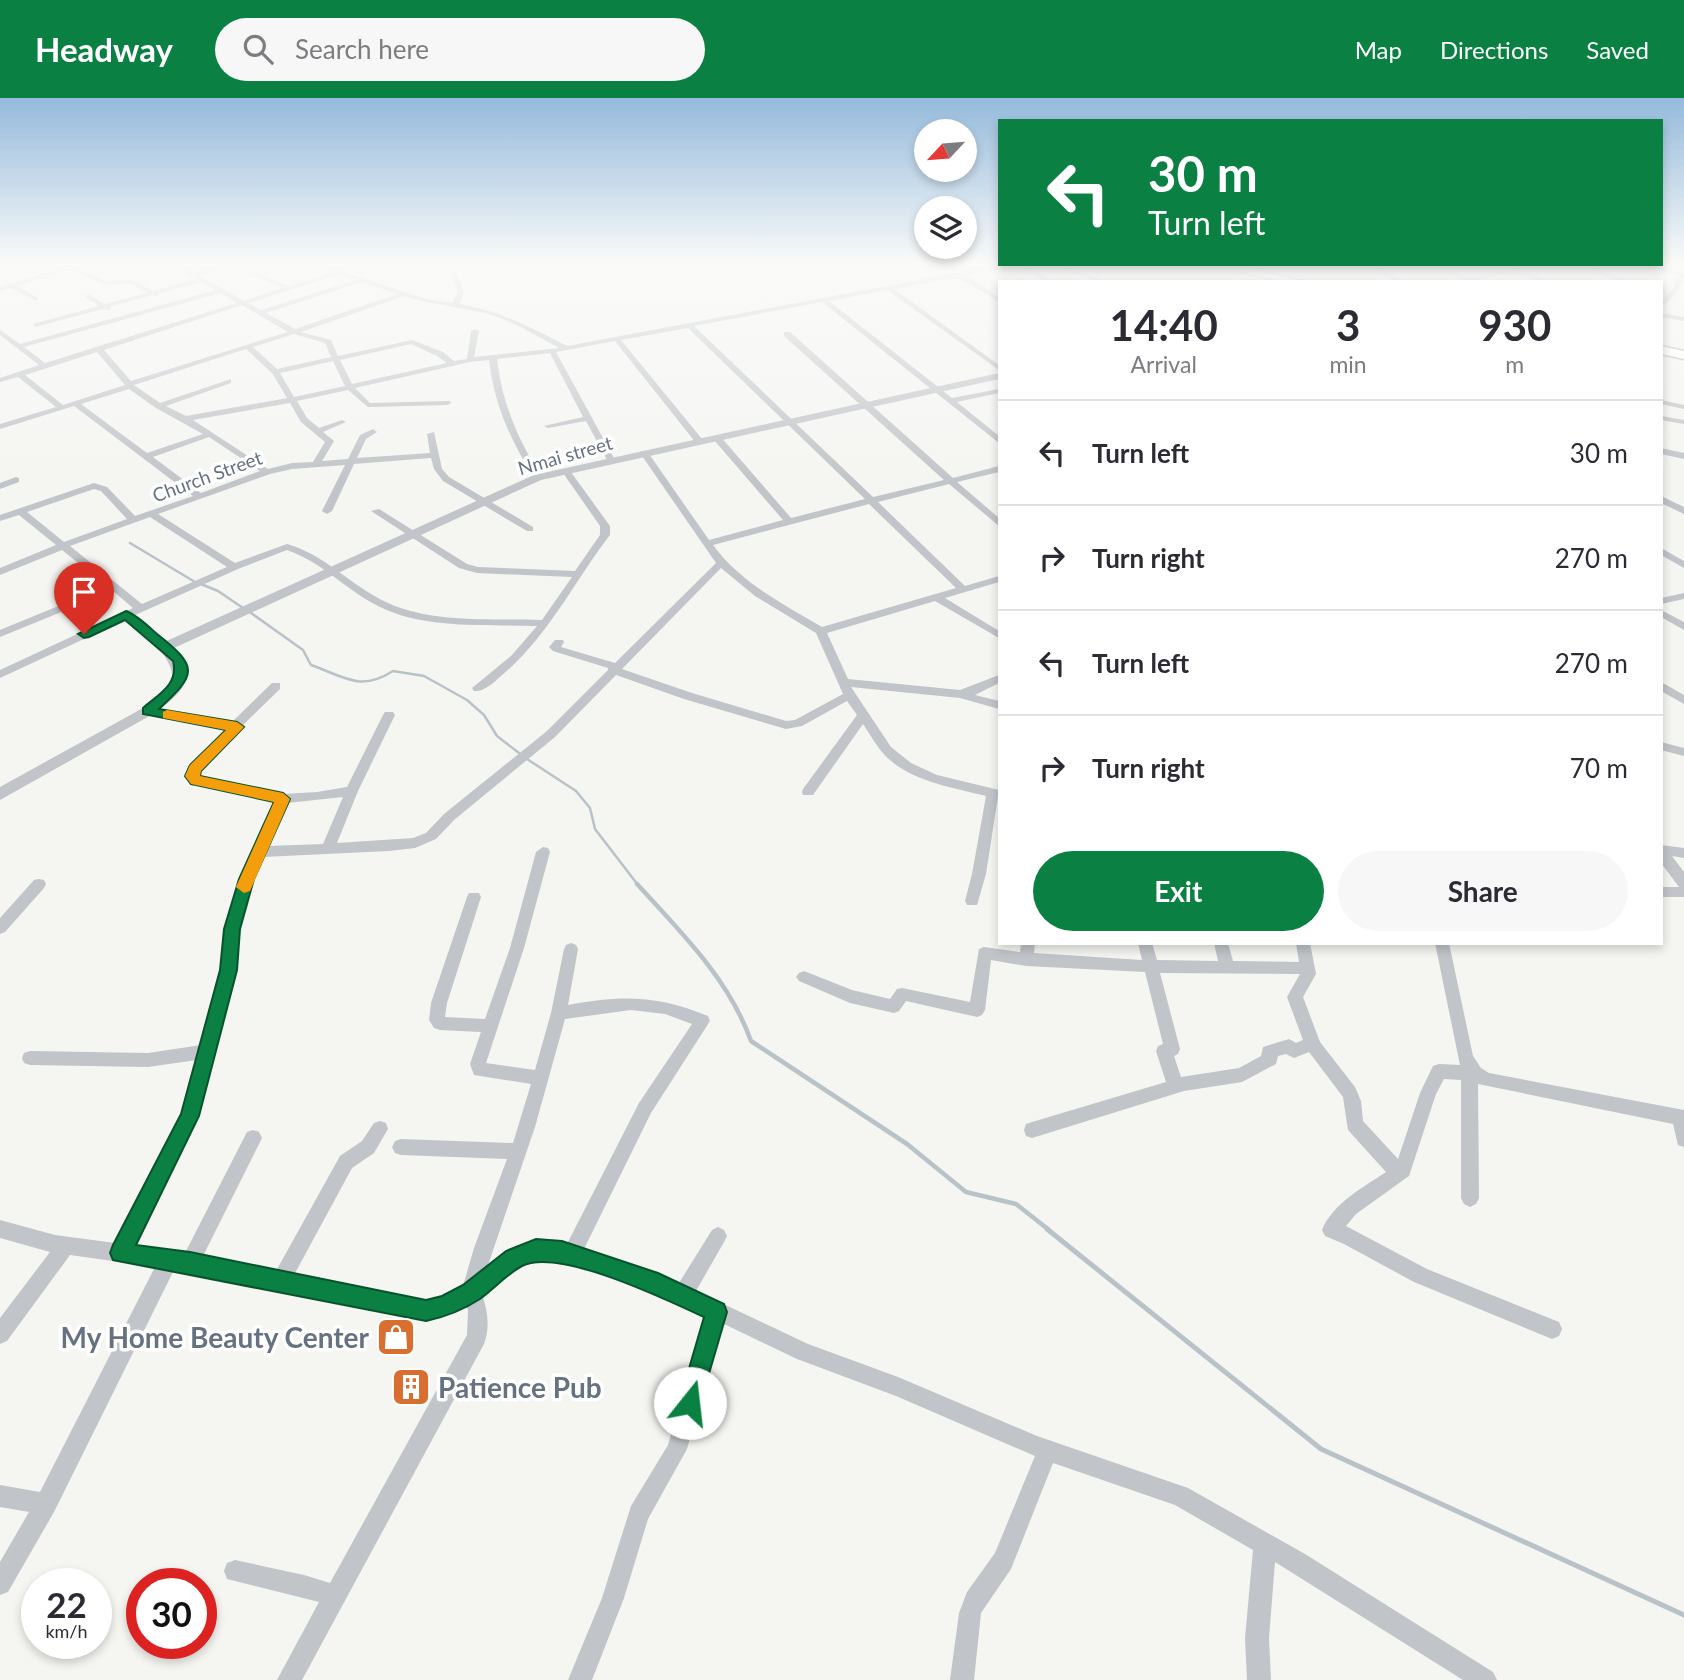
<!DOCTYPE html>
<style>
:root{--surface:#fff;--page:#f7f7f7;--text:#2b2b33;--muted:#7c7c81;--line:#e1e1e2;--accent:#0b8043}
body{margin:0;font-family:Lato,sans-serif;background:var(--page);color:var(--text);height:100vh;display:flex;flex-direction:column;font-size:26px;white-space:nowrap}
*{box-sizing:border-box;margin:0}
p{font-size:23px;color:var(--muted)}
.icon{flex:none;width:38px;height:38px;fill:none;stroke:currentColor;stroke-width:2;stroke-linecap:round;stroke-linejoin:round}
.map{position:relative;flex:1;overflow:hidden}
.side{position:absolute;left:998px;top:182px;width:665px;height:665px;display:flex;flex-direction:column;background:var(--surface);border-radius:0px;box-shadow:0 4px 10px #0003}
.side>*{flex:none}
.banner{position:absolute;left:998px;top:21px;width:665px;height:147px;border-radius:0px;box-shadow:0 4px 10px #0003;background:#0b8043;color:#fff;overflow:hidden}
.needle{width:46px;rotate:244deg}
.fabs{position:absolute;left:914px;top:21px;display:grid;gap:14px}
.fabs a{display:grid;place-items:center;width:63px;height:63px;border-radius:50%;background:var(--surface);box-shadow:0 4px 10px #0003;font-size:35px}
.speed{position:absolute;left:21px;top:1470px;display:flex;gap:14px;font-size:35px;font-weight:700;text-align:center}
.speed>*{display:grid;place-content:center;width:91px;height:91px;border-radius:50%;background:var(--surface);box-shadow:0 4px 10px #0003;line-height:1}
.speed small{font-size:18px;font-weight:400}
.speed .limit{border:10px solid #d22;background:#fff;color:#111}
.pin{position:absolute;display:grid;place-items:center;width:60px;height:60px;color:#fff;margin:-72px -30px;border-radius:50% 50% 50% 0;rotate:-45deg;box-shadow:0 0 7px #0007}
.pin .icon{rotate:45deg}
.me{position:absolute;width:77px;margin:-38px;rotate:16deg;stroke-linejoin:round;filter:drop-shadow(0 0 5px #0008)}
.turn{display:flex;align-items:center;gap:24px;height:147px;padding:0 35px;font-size:32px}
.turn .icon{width:91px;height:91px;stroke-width:2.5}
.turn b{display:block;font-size:49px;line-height:60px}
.eta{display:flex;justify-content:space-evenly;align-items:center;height:119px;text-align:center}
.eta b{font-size:42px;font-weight:700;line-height:49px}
.cta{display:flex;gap:14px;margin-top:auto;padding:14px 35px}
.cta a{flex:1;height:80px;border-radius:42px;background:var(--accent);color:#fff;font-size:28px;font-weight:700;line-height:80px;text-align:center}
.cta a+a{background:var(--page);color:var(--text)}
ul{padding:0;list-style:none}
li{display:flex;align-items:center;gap:21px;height:105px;padding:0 35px;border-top:2px solid var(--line)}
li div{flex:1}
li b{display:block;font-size:26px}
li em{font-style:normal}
header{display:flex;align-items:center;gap:42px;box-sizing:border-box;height:98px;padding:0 35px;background:var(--accent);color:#fff}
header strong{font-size:33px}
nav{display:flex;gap:38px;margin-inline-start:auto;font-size:24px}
.search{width:490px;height:63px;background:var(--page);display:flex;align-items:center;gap:18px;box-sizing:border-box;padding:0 24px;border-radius:38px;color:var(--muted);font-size:26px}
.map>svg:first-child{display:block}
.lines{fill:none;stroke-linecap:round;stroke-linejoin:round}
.stream-far2{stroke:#b9c2c8;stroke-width:2.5}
.stream-far1{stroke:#b9c2c8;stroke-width:4.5}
.stream{stroke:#b9c2c8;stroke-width:5}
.primary-casing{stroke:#b4b8bc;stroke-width:3}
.minor{fill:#c1c4c8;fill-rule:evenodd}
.tertiary{fill:#c1c4c8;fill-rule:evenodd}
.primary{fill:#fff;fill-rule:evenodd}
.route{fill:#0b8043;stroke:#07532c;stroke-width:2}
.slow{fill:#f59e0b}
.labels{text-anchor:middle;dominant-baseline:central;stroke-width:7;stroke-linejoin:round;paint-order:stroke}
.far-street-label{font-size:19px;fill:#667282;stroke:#fff}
.near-poi-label{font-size:28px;font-weight:bold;fill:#667282;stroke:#fff;text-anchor:end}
</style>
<header>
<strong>Headway</strong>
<div class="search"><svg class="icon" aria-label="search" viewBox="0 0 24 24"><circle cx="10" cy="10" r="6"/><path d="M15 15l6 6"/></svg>Search here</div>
<nav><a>Map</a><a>Directions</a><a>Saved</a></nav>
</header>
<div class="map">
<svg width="1684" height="1582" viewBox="0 0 1684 1582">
<rect width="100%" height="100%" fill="#f5f6f2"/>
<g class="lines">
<g class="stream-far2">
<polyline points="130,445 195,484"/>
<polyline points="201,486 218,493 243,510"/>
<path d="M251 515 303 552 311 567C345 579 360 594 393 573L424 578 467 602 484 617 497 638 519 655"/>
<polyline points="527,661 576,693 590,710 595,731 638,787"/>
</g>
<path class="stream-far1" d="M637 786C680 833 729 881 751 943L907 1046 966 1094 1016 1106 1049 1132"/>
<polyline class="stream" points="1047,1131 1321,1351 1684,1517"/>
<g class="primary-casing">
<g id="primary">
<polygon points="1206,166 1228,166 1307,184 1285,184"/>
<polygon points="1661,248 1684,253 1684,261 1661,256"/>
</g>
</g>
<g class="minor">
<polygon points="30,165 40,165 0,174 0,170"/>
<path d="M77 165 82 166 76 169 106 183 133 182 153 193 196 181 169 165H176L195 175 233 165H241L200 178 244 203 282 190 249 175V173L289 188 333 174 309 165H317L426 201 452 205 458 194 450 175 453 173 456 175 464 194 459 206C500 213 530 229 567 248L1004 166H1025L1053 183 1046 184 1018 167 965 177 999 199V204L958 179 894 191 999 267V272L887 192 829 203 952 300 999 291V295L957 304 999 338V345L822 204 694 228 873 399 944 382 784 238V234H790L953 380 999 368V374L957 384 999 420V428L949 386 878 404 965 488 999 478V484L945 500 999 533V540L935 503 827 535 848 581 960 592 999 577V585L975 597 999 603V611L960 600 851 589 891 649 911 665 937 677 999 692 986 776 977 807H967L965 803 972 776 986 698C951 689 906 683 881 653 875 645 869 635 863 626L813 697H803L802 694 803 691 857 617 847 603 802 628 786 631 684 601 616 577 555 639 454 722 436 741 415 750 389 753 263 759 253 781 239 831 236 872 198 1018 133 1148 185 1155 247 1034 253 1032 259 1034 262 1040 203 1158 276 1173 340 1058 362 1043 374 1025 380 1023 386 1025 388 1031 374 1055 352 1070 294 1177 426 1203 442 1199 463 1188 474 1150 507 1061 401 1057 395 1055 392 1049 395 1043 401 1041 513 1045 531 986 474 977 470 966 481 934 440 932 434 930 429 922 431 905 467 799 469 795H479L481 799 447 905 445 919 485 921 510 850 536 754 543 749 548 750 550 754 524 850 486 965 535 972 551 915 564 851 566 847 571 845 576 847 578 851 568 907C621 897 657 897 708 918L710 923 651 1015 584 1151 658 1176 679 1185 712 1132 718 1129 724 1132 727 1138 724 1144 696 1193 808 1246 898 1279 1037 1338 1188 1390 1305 1456 1493 1574 1497 1582H1463L1275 1464 1269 1540 1271 1582H1247L1245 1540 1253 1452 1175 1407 1053 1365 1011 1471 981 1515 974 1582H950L959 1515 967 1494 995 1455 1035 1358 896 1298 797 1261 722 1225 687 1351 648 1421 624 1500 592 1582H568L602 1500 631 1408 668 1347 705 1217C671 1201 573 1156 536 1161 516 1164 497 1185 482 1197 488 1213 490 1230 484 1246L302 1582H277L319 1504 227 1481 224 1473 227 1465 235 1462 304 1477 330 1485 467 1237 468 1212 466 1207 445 1218 426 1223 174 1172 54 1414 8 1494 0 1497V1464L29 1414 0 1409V1387L40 1394 155 1169 70 1157 7 1243 0 1246V1220L50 1154 0 1140V1122L55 1137 115 1145 182 1016 197 962 148 969 30 967 24 965 22 960 24 955 30 953 148 955 201 947 222 872 225 831 239 781 275 704 192 685 186 678 202 655 225 631 148 617 144 616V610L148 609 232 624 272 585H280V591L242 628 241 632C225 639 208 662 199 677L283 696 317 694 347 689 383 617 385 614H393L395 617 358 693 337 745 413 740 426 735 444 716 547 633 608 572V570L553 553 549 549 555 542H563L564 544 561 549 615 565 716 465 640 355 641 353H647L709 442 783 422 714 342V338H720L791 420 865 401 688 230 621 242 702 341V345H696L615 243 556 254 615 362 611 365 607 362 586 323 548 330 544 328 583 319 550 255 497 261C502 305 518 342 542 379L538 382 535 381C511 344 494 306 489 262L470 264 355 290 370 305 450 303 451 305 447 307 368 309 348 292 297 303 307 320 319 330 342 322 346 324 323 334 334 343 322 363 348 361 360 337 373 331 377 334 366 341 357 360 430 355 427 336 434 334 442 371 449 379 533 429V433H527L443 383 434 371 431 360 354 366 332 413 327 416 322 413 345 367 292 371 270 376 158 416 235 465 287 446C326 457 352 489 388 505 435 526 493 520 542 522L572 479 477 475 459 470 371 413 379 411 467 466 478 469 575 473 600 437V428L561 372 568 370 610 428V437C573 485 548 539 501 578 493 585 484 594 474 593L472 590 512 557 537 528C486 526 425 532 378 508 346 492 322 464 287 452L238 471 133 518 169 547V551H161L125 522 0 580V572L133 510 113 493 0 539V532L107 488 62 452 0 477V470L56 447 19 417 0 423V417L94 385 107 389 135 418 193 398 74 308 0 331V326L56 309 18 279 0 284V280L39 267 0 237V232L20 246 216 192 201 184 158 196V198L152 197 110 209 111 212 103 211 35 229 33 226 99 208 86 199V197H90L105 206 147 195 132 186H103L70 171 17 188 38 200V202H34L11 190 0 193V189ZM340 176 356 182 261 212 249 205ZM362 184 397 196 295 231 266 215ZM221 195 237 205 45 265 24 249ZM404 198C431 207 457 208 484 215 510 221 535 237 559 250L474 259 479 233 475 231 471 233 467 261 454 263 443 254 412 242 338 258 331 242 301 234ZM242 207 288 234 131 283 104 252ZM294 236 325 245 331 259 277 271 253 249ZM411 246 437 258 447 265 352 286 340 262ZM246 251 272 275 287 300 186 318 166 308 231 285V281L160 305 134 287ZM97 254 125 287 63 307 25 277ZM333 263 345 288 294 299 280 275ZM129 291 156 310 203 336 147 355 81 306ZM290 305 301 324 325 344 313 364 292 365 268 371 193 322ZM209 339 260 373 201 395 153 359ZM94 391 101 393 127 421 64 444 27 414ZM869 406 956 490 822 529C783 506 741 485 713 447ZM150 419 227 469 142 506 70 448ZM721 470 755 498 816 535 843 596 795 622 786 623 692 595 622 571ZM343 699 323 746 268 748 287 705ZM631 912 665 916 692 926 639 1005 567 1146C535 1138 511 1151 487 1170L535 1029 565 921Z"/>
<polygon points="1045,166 1055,166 1110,184 1099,184"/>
<polygon points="1277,166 1289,166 1251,176 1248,174"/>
<polygon points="1359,166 1368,166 1407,184 1398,184"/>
<path d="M1429 166C1444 166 1458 179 1472 179 1496 179 1520 166 1545 166L1520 172 1551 184H1541L1514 174 1477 182 1480 184H1471Z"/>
<polygon points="1571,166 1581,166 1633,184 1623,184"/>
<path d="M1644 166H1655L1684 175C1684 189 1673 199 1663 208L1661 209V203L1670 194 1680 178Z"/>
<polygon points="1661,215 1684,219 1684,223 1661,219"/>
<polygon points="1661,302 1684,307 1684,311 1661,306"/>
<polygon points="1661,318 1684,322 1684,326 1661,322"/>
<polygon points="1661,350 1684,355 1684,361 1661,356"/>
<polygon points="16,379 19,380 19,384 0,391 0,385"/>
<polygon points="1661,398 1684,409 1684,416 1661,405"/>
<polygon points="1661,450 1684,463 1684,470 1661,457"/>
<polygon points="1684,495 1684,501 1661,506 1661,500"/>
<polygon points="1661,512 1684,524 1684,532 1661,519"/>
<polygon points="1661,584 1684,597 1684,606 1661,593"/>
<polygon points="1661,644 1684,650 1684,658 1661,652"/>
<polygon points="1661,747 1684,750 1684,760 1672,758 1684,774 1684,799 1661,799 1661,789 1679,789 1661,765"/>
<polygon points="39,781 44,782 46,786 44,790 5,834 0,836 0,820 34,782"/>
<path d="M1021 845H1035L1034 855 1142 862 1138 845H1152L1157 862 1218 863 1214 845H1228L1233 863 1299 864 1296 845H1310L1316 876 1303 899 1320 944 1355 989 1361 1003 1363 1023 1398 1061 1420 995 1433 968 1439 966 1460 967 1435 845H1449L1473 958 1481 970 1489 975 1684 1012V1049L1678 1047 1673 1026 1478 986 1479 1100 1476 1106 1470 1109 1464 1106 1461 1100V982L1444 981 1436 996 1409 1078 1356 1116 1346 1128 1427 1171 1559 1224 1562 1231 1559 1238 1552 1241 1414 1184 1344 1146 1325 1138 1322 1132C1333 1105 1364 1089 1386 1074L1348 1032 1343 999 1309 954 1294 960 1286 956 1278 958 1276 966 1242 984 1184 993 1032 1040 1026 1038 1024 1032 1026 1026 1032 1024 1166 984 1156 953 1158 948 1163 946 1145 874 1026 868 991 862 985 912 982 917 977 919 906 903 899 913 894 915 850 905 799 883 796 879 799 875 804 873 852 892 890 901 897 891 902 890 970 904 979 851 984 849 1020 854ZM1160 875 1300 876 1287 899 1303 942 1296 945 1289 941 1263 949 1261 958 1239 970 1181 979 1174 958 1178 956 1180 951Z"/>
</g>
<path class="tertiary" d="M999 275V281L541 382 174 550C201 581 179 597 153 616L0 702V689L143 610C173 587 183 582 158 549L160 546 534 377Z"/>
<use href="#primary" class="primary"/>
</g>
<linearGradient id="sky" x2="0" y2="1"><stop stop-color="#95badb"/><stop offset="0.43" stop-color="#fafbf9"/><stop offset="1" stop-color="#fafbf9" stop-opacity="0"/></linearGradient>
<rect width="1684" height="386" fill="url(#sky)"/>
<path class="route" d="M126 513C137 517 148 528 157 536 199 569 197 576 159 611L237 624 244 629 201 673 200 678 283 695 290 701 254 781 240 831 237 872 199 1018 136 1147 190 1154 426 1202 442 1198 463 1187 506 1153 536 1141 562 1143 658 1175 724 1206 727 1214 698 1313 690 1317 682 1313 679 1305 704 1219C667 1202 558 1149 522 1168 507 1176 494 1191 480 1201 463 1212 445 1219 426 1223L113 1162 110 1155 113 1147 181 1016 220 872 224 831 239 781 274 704 196 687 191 686 185 678 190 667 226 632 143 616V610C159 596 179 586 173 563L125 522 89 539 84 540 78 536Z"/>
<polygon class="slow" points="167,612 237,624 244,629 201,673 200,678 283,695 290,701 250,793 244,795 236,789 274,704 191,686 185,678 190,667 226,632 163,620 163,614"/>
<defs>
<g id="shop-square" transform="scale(2.0125)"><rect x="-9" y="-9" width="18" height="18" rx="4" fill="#d86f30" stroke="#fff"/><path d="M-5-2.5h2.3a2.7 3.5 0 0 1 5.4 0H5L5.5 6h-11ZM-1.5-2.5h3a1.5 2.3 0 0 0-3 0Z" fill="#fff"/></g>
<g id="building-square" transform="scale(2.0125)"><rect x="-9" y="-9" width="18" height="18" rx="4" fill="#d86f30" stroke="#fff"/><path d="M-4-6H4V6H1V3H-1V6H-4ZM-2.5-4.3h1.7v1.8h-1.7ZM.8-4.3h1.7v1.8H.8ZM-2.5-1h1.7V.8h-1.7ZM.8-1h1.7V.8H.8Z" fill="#fff"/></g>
</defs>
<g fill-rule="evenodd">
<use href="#shop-square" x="396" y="1239"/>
<use href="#building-square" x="411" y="1289"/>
</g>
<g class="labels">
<g class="far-street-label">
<text transform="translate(565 357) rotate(-16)">Nmai street</text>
<text transform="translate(207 378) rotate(-20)">Church Street</text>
</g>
<g class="near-poi-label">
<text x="369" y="1239">My Home Beauty Center</text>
<text x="438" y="1289" text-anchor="start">Patience Pub</text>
</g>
</g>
</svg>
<div class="fabs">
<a><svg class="needle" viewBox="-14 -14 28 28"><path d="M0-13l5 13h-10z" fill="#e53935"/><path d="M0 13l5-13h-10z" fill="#7c7c81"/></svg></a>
<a><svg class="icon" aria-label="layers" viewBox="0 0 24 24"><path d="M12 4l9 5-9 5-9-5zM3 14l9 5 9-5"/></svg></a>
</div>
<div class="speed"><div>22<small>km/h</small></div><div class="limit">30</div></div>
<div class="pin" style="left:84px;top:536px;background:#d93025"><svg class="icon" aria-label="arrive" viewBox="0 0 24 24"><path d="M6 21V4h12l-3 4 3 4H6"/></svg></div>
<svg class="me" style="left:690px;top:1305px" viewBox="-20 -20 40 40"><circle r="19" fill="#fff"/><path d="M0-13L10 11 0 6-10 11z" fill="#0b8043"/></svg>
<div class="banner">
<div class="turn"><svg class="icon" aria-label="left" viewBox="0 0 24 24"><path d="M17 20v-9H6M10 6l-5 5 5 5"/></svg><div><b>30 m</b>Turn left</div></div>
</div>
<section class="side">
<div class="eta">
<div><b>14:40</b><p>Arrival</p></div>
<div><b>3</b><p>min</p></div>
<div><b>930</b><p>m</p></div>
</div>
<ul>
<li><svg class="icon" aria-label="left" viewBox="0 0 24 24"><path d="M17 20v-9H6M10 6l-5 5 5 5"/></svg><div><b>Turn left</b></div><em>30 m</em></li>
<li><svg class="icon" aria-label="right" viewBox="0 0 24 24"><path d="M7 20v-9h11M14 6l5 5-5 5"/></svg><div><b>Turn right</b></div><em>270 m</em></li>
<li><svg class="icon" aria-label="left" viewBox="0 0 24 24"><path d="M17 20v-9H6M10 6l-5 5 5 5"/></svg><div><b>Turn left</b></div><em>270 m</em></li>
<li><svg class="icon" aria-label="right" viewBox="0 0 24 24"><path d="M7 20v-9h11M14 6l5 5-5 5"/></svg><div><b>Turn right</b></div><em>70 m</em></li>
</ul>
<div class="cta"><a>Exit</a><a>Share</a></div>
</section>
</div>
